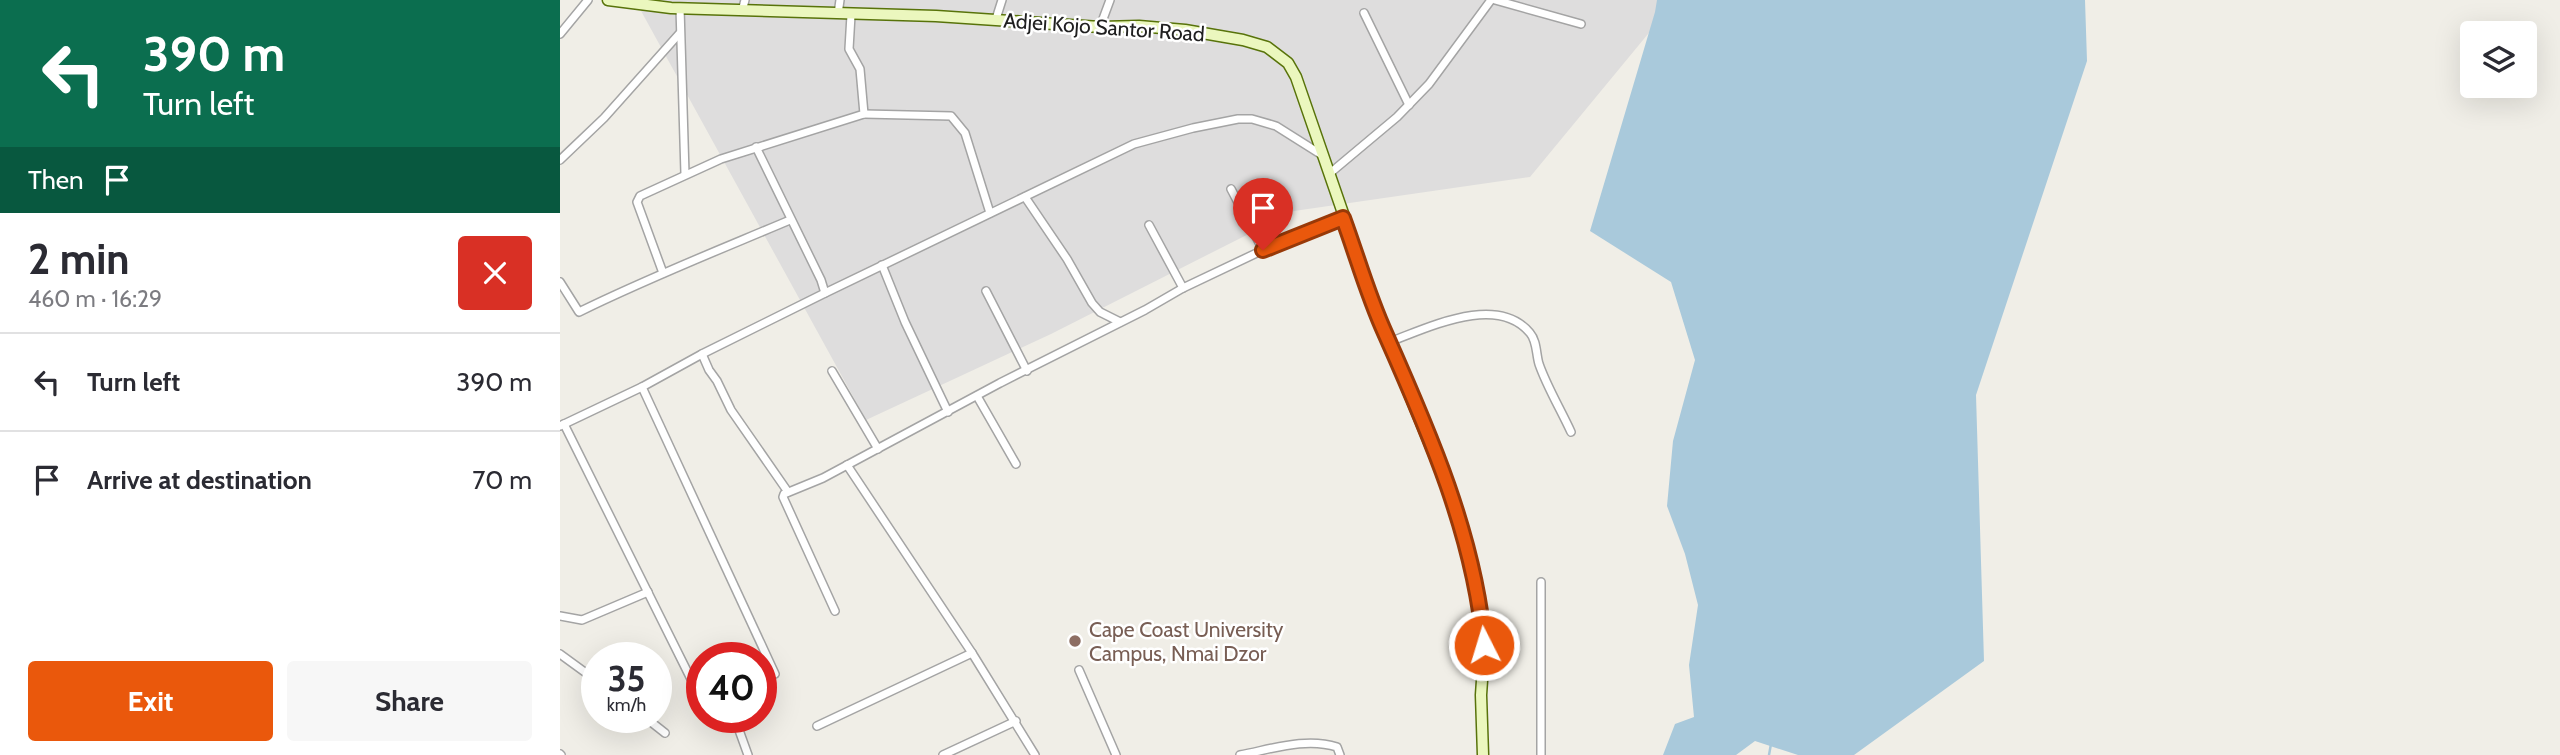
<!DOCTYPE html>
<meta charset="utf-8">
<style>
:root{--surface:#fff;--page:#f7f7f7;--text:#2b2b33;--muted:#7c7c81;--line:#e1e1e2;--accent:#ea580c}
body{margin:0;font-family:Cabin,sans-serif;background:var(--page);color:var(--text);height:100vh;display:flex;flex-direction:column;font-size:26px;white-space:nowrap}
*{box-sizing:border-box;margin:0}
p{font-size:23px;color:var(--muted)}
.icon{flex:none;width:38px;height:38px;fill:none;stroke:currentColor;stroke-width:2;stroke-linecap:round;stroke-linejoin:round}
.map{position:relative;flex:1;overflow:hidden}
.side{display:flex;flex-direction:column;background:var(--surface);width:560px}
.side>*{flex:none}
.hud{background:#0b6e4f;color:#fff;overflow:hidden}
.controls{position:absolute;left:1900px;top:21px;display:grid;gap:14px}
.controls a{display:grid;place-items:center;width:77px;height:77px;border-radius:7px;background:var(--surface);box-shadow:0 7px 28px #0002;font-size:35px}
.speed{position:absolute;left:21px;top:642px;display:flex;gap:14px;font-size:35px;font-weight:700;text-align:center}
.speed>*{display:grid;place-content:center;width:91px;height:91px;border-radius:50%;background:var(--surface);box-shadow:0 7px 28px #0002;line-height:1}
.speed small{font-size:18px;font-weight:400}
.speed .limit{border:10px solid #d22;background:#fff;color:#111}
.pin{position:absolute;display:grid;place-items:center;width:60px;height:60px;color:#fff;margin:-72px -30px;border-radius:50% 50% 50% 0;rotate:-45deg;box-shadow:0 0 7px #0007}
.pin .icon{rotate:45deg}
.me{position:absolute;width:77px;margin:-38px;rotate:355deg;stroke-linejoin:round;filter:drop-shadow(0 0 5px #0008)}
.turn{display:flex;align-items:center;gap:24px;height:147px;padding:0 28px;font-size:32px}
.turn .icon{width:91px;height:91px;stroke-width:2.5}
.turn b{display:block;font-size:49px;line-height:60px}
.then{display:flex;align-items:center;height:66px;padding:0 28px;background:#0003;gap:14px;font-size:26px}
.round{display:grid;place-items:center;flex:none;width:74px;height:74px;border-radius:7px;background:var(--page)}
.overview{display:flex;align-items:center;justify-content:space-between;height:119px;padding:0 28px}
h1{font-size:42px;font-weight:700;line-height:52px}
.action{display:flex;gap:14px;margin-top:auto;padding:14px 28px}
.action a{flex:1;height:80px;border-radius:7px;background:var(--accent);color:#fff;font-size:28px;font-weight:700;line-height:80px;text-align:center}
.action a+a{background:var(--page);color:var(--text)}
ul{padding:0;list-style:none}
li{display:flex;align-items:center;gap:21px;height:98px;padding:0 28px;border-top:2px solid var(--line)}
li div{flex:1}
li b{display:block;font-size:26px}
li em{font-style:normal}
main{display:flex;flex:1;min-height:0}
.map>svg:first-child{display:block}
.residential{fill:#dedddd}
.water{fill:#a9c9db}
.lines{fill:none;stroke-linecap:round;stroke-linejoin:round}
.stream{stroke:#a9c9db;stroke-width:2.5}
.street-casing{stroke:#a4a4a4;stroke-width:10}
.secondary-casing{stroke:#58730a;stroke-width:13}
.street{stroke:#fff;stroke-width:7}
.secondary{stroke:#ebf7be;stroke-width:10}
.route-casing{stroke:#983908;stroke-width:18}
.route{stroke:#ea580c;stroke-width:12}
.education-dot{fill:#8d6e63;stroke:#fff;stroke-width:2.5}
.labels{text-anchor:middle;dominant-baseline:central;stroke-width:5;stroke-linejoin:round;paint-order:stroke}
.street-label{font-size:21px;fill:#202020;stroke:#fff}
.education-label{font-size:21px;fill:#785e54;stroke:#fff;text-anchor:start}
</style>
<main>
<section class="side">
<div class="hud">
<div class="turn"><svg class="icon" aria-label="left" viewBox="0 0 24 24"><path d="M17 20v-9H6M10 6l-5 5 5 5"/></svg><div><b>390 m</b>Turn left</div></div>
<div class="then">Then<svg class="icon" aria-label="arrive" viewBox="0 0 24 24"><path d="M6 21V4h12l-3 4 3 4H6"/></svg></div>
</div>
<div class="overview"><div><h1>2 min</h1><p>460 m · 16:29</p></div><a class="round" style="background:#d93025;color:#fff"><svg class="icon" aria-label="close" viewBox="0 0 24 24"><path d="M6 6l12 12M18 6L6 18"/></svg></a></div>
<ul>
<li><svg class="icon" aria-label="left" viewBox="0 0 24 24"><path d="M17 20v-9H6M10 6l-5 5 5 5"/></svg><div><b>Turn left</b></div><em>390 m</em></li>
<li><svg class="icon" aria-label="arrive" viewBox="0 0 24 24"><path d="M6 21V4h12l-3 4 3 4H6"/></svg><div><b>Arrive at destination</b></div><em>70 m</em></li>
</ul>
<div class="action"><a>Exit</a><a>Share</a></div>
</section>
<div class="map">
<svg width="2000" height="755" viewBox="0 0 2000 755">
<rect width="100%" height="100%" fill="#f0eee7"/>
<polygon class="residential" points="75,0 1116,0 970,177 734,211 491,334 306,420"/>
<polygon class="water" points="1097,0 1525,0 1527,61 1416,395 1424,661 1294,755 1238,755 1195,741 1176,755 1103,755 1115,724 1134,717 1129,665 1138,605 1125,554 1107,506 1113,441 1135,360 1111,282 1030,231 1095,12"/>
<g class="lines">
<polyline class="stream" points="1209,755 1211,744"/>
<g class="street-casing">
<g id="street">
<polyline points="935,0 1021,24"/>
<polyline points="120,8 125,174"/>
<polyline points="182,11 185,0"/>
<polyline points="804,13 849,105"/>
<polyline points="278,14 280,0"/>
<polyline points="436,19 442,0"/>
<polyline points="540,27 550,0"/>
<polyline points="0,34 28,0"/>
<polyline points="304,114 391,116 405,133 430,213"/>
<polyline points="196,147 261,280 265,293"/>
<polyline points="0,160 44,118 119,34"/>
<polyline points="769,174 837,117 869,84 931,0"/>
<polyline points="671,189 703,250"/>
<polyline points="465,197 507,259 532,303 540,312 560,322"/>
<polyline points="589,225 623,288"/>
<polyline points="322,265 345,322 388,412"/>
<polyline points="103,273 77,202 80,196 161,159 304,114 300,69 289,49 291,15"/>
<path d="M0 282 19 312C88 278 159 250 230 220"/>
<polyline points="426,291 467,371"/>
<path d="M829 342C868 328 937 293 970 333 977 341 976 354 979 364 987 387 1001 410 1011 432"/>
<polyline points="142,354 149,370 157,381 171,410 228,492"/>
<polyline points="272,371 318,449"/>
<polyline points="82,387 215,674"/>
<polyline points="417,396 456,464"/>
<polyline points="4,424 131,679"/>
<polyline points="0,426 82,387 142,354 265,293 574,144 633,128 678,119 692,119 716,126 762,155"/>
<polyline points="287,465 412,653 475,755"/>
<polyline points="981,582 981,755"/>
<polyline points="275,611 223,497 224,494 263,478 440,383 585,310 623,288 703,250 783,218"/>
<polyline points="0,616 22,620 88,592"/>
<polyline points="0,654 37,681"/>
<polyline points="519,670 556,755"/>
<polyline points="86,718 105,733"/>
<polyline points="175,719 188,755"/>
<polyline points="257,726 412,653"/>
<polyline points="0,754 1,755"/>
<polyline points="383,755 456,721"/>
<path d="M680 755C712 749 746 737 777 747L780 755"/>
</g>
</g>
<g class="secondary-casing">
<polyline id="secondary" points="48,0 111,8 376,16 540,27 579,26 625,30 683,40 707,47 728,63 736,77 824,332 887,486 914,576 920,601 924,651 921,695 923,755"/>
</g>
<use href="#street" class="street"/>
<use href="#secondary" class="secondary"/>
</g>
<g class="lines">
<g class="route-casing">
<path id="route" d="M703 250 783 218C797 256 808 296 825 333 869 432 915 537 924 645"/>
</g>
<use href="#route" class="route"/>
</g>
<circle class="education-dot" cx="515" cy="641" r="7"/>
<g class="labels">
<g class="street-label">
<text transform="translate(544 27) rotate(4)">Adjei Kojo Santor Road</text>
</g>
<g class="education-label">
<text x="529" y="629">Cape Coast University<tspan x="529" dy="24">Campus, Nmai Dzor</tspan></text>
</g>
</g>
</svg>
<div class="controls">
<a><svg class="icon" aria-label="layers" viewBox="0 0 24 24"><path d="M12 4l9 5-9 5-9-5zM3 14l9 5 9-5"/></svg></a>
</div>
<div class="speed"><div>35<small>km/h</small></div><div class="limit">40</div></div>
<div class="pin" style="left:703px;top:250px;background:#d93025"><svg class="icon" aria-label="arrive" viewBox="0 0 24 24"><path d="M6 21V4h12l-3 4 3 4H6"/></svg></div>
<svg class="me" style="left:924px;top:645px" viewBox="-20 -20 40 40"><circle r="17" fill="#ea580c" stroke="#fff" stroke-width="3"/><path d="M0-11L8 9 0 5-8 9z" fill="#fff"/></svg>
</div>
</main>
